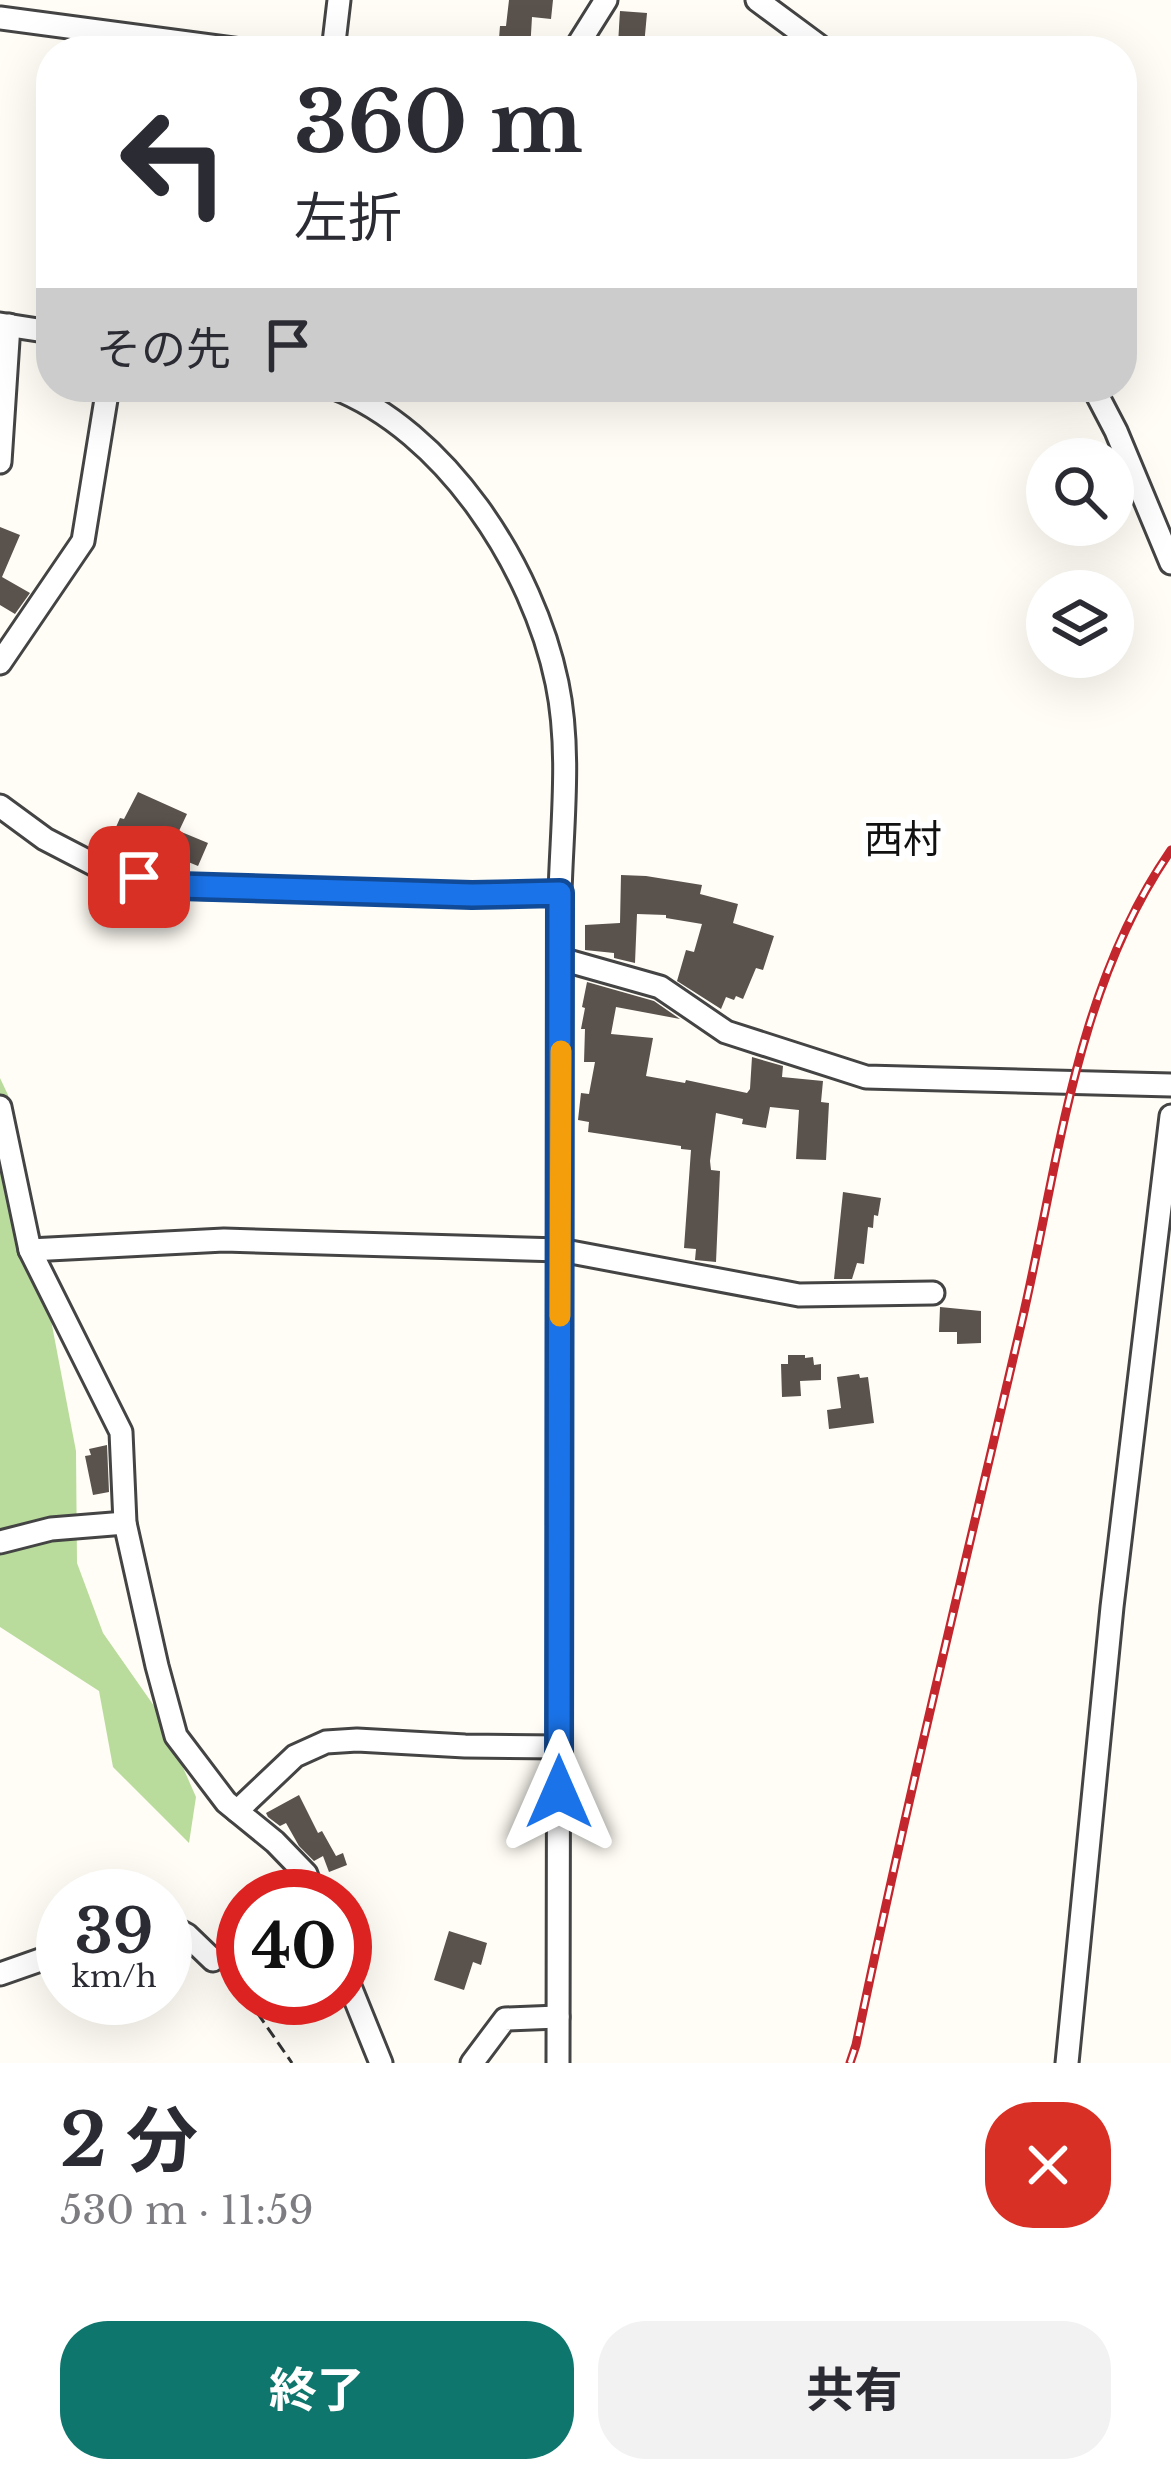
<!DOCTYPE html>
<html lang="ja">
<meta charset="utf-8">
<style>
:root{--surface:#fff;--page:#f2f2f3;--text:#2b2b33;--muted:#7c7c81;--accent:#0f766e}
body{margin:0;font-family:"Libre Baskerville","Noto Sans JP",serif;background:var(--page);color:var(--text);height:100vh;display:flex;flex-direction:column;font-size:45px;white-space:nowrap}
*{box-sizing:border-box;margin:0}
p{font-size:39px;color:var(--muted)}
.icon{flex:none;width:66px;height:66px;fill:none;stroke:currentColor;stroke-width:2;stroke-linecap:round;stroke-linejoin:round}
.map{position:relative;height:2063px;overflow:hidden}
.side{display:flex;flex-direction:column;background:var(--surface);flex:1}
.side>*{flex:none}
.hud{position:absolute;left:36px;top:36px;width:1101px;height:366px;border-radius:48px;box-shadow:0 12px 48px #0002;background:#fff;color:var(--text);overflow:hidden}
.buttons{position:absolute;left:1026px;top:438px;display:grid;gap:24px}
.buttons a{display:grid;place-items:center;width:108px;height:108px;border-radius:50%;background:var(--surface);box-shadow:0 12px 48px #0002;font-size:60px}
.speed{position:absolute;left:36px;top:1869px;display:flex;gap:24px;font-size:60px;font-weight:700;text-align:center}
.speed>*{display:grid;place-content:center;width:156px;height:156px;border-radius:50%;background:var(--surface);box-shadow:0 12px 48px #0002;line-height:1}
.speed small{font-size:30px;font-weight:400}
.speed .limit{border:18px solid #d22;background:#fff;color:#111}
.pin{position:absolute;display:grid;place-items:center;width:102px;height:102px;color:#fff;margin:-51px;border-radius:24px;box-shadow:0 6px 18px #0006}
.me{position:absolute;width:132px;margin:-66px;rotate:0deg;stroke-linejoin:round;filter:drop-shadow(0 0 9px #0008)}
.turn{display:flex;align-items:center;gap:42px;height:252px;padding:0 60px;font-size:54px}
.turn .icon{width:156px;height:156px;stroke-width:2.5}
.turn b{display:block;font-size:84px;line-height:102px}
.then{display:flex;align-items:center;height:114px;padding:0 60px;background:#0003;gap:24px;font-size:45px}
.round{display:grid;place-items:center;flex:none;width:126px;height:126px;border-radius:48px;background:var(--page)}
.summary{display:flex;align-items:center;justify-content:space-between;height:204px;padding:0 60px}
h1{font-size:72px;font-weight:700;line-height:90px}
.primary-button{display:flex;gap:24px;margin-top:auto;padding:24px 60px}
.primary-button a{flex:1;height:138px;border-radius:48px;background:var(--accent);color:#fff;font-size:48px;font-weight:700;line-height:138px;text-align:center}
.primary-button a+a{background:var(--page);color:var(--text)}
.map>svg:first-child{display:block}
.forest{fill:#b9dc9c}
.building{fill:#5a524d}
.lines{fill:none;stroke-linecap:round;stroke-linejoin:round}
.minor-casing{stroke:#444;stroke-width:27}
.path{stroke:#333;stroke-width:3;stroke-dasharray:12 6;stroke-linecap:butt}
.minor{stroke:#fff;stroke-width:21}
.rail-casing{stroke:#c4262e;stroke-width:9}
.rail{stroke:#fff;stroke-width:4.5;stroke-dasharray:14;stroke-linecap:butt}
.route-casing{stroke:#114b97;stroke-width:30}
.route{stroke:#1a73e8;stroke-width:21}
.slow{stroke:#f59e0b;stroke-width:21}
.labels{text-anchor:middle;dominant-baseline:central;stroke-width:12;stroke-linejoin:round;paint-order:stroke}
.neighbourhood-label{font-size:39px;fill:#111;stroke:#fff}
</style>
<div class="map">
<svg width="1171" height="2063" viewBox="0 0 1171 2063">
<rect width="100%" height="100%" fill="#fffdf5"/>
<polygon class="forest" points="0,1078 8,1095 76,1451 77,1563 103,1633 159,1713 196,1797 189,1843 113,1767 99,1691 0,1627"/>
<g class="building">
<polygon points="509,0 553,0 551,19 532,17 530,51 498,51 500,26 506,26"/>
<polygon points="620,11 647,13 644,46 618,44"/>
<polygon points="0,527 20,535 2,577 30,593 15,614 0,605"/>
<polygon points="138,792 187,814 179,831 208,843 198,866 142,843 139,849 131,846 126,858 105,852 120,818 124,819"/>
<polygon points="621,875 646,876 702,885 700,894 738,904 733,923 774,936 763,970 756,968 743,999 736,996 734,1000 726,997 721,1009 677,981 686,950 694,952 702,924 666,918 666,915 637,914 635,963 614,958 614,953 585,950 585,925 620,923"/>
<polygon points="587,982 654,1001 680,1019 616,1007 611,1034 653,1038 646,1076 685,1083 686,1080 747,1093 750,1089 752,1057 783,1066 782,1077 823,1081 821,1102 829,1103 826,1160 796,1159 799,1110 770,1107 766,1128 742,1124 743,1119 716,1113 710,1161 711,1170 720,1171 716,1262 695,1260 696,1249 684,1248 691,1150 681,1149 681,1146 588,1132 589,1122 578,1120 581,1093 589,1094 595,1062 584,1062 585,1029 581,1029 585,1008 582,1007"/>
<polygon points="843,1192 881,1198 878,1216 874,1215 873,1228 868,1227 864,1264 857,1263 852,1279 834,1279"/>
<polygon points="940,1307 981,1311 981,1343 957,1344 957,1332 939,1332"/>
<polygon points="788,1355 805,1355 805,1358 813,1357 814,1365 821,1364 821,1380 800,1381 801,1396 782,1397 781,1364 788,1364"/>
<polygon points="859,1374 860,1378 868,1377 874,1423 829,1429 827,1410 841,1408 837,1377"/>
<polygon points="107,1445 109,1492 93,1495 85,1456 91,1455 89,1449"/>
<polygon points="299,1795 318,1833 322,1831 336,1856 343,1853 347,1865 329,1872 323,1856 314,1861 299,1846 286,1823 280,1826 268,1817 266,1813"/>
<polygon points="449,1931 487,1943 481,1965 473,1962 464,1990 434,1980"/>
</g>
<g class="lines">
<g class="minor-casing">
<g id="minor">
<polyline points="757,0 826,51"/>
<polyline points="0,18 248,51"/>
<polyline points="333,51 339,0"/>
<polyline points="574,51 606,0"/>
<polyline points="0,324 51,332"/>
<path d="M332 387C446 431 533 567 557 683 571 750 562 824 560 893L558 2063"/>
<polyline points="1093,387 1116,431 1171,563"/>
<polyline points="0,462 9,325"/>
<polyline points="0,663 83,541 108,387"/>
<polyline points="0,806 45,839 99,867 179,887 472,895 560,893"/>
<polyline points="561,959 660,987 726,1032 866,1077 1171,1085"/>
<polyline points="0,1107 30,1250 121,1432 125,1523 157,1666 176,1736 226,1802 275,1842 306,1874 314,1896"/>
<polyline points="30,1250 224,1240 560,1250 799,1295 933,1293"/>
<polyline points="0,1542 51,1529 125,1523"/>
<polyline points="237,1811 295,1756 326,1742 357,1740 465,1746 559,1747"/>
<polyline points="165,1923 187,1935 213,1960"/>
<polyline points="0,1974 63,1952"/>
<polyline points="345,1974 381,2063"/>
<polyline points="472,2063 505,2019 558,2017"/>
<polyline points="1067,2063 1112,1607 1171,1116"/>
</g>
</g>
<g class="path">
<polyline points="227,1974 243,1993"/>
<polyline points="247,1998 292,2063"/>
</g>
<use href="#minor" class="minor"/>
<g class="rail-casing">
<path id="rail" d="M850 2063 856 2045C906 1804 965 1565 1021 1325 1059 1164 1074 990 1171 850"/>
</g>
<use href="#rail" class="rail"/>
</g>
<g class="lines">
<g class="route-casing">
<polyline id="route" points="139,877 179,886 472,895 560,893 559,1792"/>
</g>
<use href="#route" class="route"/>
<polyline class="slow" points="560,1316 561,1051"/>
</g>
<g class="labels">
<g class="neighbourhood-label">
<text x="903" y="839">西村</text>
</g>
</g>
</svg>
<div class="buttons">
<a><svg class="icon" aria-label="search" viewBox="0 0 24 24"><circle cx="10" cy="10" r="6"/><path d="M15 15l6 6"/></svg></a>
<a><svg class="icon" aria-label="layers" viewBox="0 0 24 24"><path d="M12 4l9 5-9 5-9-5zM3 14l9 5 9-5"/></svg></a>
</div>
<div class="speed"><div>39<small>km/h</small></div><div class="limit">40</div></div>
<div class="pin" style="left:139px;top:877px;background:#d93025"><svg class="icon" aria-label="arrive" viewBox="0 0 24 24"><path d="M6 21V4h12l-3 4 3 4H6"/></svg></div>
<svg class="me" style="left:559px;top:1792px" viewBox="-20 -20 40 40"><path d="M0-17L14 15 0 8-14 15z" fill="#1a73e8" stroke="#fff" stroke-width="4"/></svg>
<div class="hud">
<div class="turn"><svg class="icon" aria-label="left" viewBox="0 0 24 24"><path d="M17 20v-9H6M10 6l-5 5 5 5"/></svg><div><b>360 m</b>左折</div></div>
<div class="then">その先<svg class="icon" aria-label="arrive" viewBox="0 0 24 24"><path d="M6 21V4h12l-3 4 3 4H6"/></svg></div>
</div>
</div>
<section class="side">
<div class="summary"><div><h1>2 分</h1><p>530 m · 11:59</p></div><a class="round" style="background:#d93025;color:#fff"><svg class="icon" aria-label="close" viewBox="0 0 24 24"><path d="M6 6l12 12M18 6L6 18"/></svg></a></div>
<div class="primary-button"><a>終了</a><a>共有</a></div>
</section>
